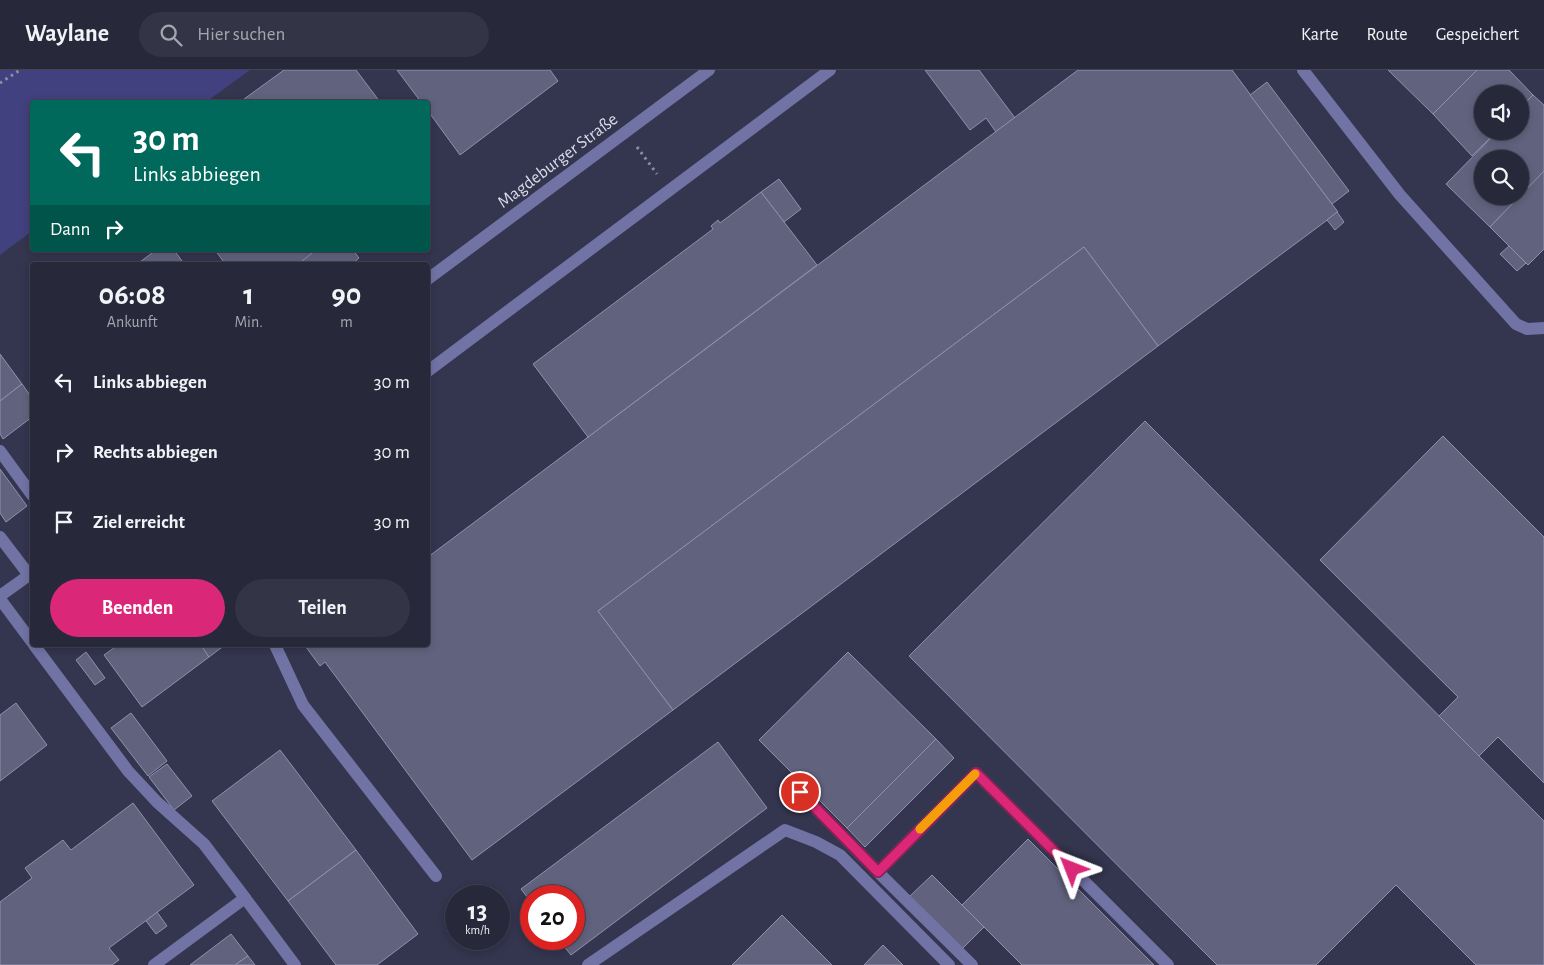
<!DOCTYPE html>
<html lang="de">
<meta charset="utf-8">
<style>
:root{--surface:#27283a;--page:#333445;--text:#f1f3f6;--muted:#a4a6af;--line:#434454;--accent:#db2777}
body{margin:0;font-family:"Alegreya Sans",sans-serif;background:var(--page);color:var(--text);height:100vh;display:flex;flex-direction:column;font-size:19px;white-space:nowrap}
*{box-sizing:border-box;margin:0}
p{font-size:16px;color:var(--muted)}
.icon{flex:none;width:28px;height:28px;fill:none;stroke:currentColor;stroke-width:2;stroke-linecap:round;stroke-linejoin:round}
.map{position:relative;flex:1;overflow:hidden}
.details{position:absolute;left:30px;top:192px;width:400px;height:385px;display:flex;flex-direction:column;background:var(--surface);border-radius:5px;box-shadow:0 2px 8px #0003,0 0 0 1px var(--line)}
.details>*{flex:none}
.top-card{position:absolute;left:30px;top:30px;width:400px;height:152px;border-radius:5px;box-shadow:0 2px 8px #0003,0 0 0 1px var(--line);background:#00695c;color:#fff;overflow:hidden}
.buttons{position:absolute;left:1474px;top:15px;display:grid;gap:10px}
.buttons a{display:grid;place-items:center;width:55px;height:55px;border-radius:50%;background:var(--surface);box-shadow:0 2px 8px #0003,0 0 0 1px var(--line);font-size:25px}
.speed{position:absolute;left:445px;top:815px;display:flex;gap:10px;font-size:25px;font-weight:700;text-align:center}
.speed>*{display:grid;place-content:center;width:65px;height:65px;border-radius:50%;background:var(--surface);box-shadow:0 2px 8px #0003,0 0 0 1px var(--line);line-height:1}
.speed small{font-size:12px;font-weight:400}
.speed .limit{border:8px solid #d22;background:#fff;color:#111}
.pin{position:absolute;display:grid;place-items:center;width:42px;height:42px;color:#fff;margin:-21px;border:2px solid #fff;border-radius:50%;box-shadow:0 1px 5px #0007}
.me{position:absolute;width:55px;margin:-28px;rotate:315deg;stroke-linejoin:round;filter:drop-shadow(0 0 4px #0008)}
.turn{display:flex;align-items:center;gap:18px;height:105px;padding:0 20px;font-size:22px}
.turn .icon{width:65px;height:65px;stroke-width:2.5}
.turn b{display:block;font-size:35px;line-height:42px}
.then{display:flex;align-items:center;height:48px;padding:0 20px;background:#0003;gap:10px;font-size:19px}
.eta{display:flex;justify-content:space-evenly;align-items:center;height:85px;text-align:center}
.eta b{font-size:30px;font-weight:600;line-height:35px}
.primary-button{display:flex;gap:10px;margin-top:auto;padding:10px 20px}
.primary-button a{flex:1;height:58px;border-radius:30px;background:var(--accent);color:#fff;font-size:20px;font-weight:600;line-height:58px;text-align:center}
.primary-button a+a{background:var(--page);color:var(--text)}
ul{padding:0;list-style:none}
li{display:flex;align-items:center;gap:15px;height:70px;padding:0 20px}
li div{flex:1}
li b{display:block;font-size:19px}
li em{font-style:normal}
header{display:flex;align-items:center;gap:30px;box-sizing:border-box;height:70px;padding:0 25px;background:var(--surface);border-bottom:1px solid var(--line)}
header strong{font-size:24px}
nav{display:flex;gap:28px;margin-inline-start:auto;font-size:18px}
.search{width:350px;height:45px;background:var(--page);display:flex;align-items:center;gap:12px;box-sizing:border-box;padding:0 18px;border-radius:28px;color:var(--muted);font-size:19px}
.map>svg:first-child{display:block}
.green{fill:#42417f}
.building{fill:#61627d;stroke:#8f91ae}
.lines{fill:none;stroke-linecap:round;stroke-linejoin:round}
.path{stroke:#8c8ea1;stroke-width:3;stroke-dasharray:2.5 4;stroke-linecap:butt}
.minor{stroke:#7173a5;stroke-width:12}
.route-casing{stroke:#8e194d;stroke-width:12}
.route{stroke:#db2777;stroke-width:9}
.slow{stroke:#f59e0b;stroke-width:9}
.labels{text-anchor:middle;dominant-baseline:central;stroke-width:5;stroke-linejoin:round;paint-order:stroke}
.street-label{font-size:18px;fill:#d9dbea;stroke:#34354e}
</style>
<header>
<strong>Waylane</strong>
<div class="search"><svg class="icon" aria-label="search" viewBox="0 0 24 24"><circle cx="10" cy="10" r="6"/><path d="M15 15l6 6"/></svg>Hier suchen</div>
<nav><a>Karte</a><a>Route</a><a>Gespeichert</a></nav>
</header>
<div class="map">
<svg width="1544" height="895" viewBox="0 0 1544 895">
<rect width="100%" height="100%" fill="#34354e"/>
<polygon class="green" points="0,0 250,0 206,32 32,32 32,161 0,185"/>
<g class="building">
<polygon points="284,0 356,0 380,32 240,32"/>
<polygon points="397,0 550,0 558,11 460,85 428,41 428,32 421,32"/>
<polygon points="925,0 979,0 1015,48 996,62 986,48 970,60"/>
<polygon points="1078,0 1232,0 1338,142 1158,276 1084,177 598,541 673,640 472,790 325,592 320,596 306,577 309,575 428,575 428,487"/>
<polygon points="1388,0 1477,0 1433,44"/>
<polygon points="1477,0 1509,0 1533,25 1520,38 1520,24 1482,24 1482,61 1497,61 1472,86 1433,44"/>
<polygon points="1267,12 1349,121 1332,134 1250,25"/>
<polygon points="1533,25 1544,35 1544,102 1520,126 1520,89 1482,89 1482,126 1520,126 1490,157 1446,114 1498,61 1520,61 1520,38"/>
<polygon points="1544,101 1544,179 1528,195 1490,157"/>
<polygon points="779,109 801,139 784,152 761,122"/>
<polygon points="761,122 817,195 588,367 533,294 713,159 711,156 718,150 720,153"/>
<polygon points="1337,142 1344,152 1335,160 1327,150"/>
<polygon points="1509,176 1526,193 1517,201 1500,184"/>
<polygon points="1084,177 1158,276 673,640 598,541"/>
<polygon points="156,180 174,180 185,195 136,195"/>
<polygon points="215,180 316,180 316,181 297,195 226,195"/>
<polygon points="316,180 353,180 359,188 351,195 297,195"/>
<polygon points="0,284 22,314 0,331"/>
<polygon points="22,314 32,328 32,347 3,369 0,364 0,331"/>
<polygon points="1145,351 1544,751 1544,895 1476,895 1396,815 1316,895 1217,895 909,586"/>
<polygon points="1443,366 1544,467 1544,713 1498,667 1479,686 1439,646 1458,627 1320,490"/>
<polygon points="0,399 27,436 6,452 0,443"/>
<polygon points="118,575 201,575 209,587 142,637 104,585"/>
<polygon points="201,575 225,575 209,587"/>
<polygon points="86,582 105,608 95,615 76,590"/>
<polygon points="848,582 936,669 847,758 759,670"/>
<polygon points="16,633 47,675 0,711 0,645"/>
<polygon points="131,643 167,691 148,706 111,658"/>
<polygon points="936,669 954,688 865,777 847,758"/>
<polygon points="718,672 767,738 571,885 558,869 574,869 574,826 531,826 531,832 521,819"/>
<polygon points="280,680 356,780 288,831 212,731"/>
<polygon points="167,694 192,726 174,740 149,707"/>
<polygon points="133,733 194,815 109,878 119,890 112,895 0,895 0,832 32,808 25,798 63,770 71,780"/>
<polygon points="1028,769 1154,895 1022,895 962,835"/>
<polygon points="356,780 418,864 377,895 336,895 288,831"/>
<polygon points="932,805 984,857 962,879 909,827"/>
<polygon points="157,842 167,856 156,864 146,851"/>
<polygon points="782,845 832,895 732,895"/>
<polygon points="231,864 248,886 235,895 190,895"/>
<polygon points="883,875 903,895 864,895"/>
<polygon points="248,886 255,895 235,895"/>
</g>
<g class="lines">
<g class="path">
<polyline points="0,13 20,0"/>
<polyline points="637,77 657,104"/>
</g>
<g class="minor">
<polyline points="1303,0 1400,125 1516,254 1527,259 1544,258"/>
<polyline points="428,209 709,0"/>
<polyline points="428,301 830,0"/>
<polyline points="0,381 32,425"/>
<polyline points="0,467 29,505"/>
<polyline points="0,526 32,503"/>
<polyline points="0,529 32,572"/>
<polyline points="34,575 128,701 157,732 204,774 245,828"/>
<polyline points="275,575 303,635 436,806"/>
<polyline points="800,722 878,802"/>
<polyline points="154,895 245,828 295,895"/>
<polyline points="588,895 785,760 816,772 840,785 949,895"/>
<polyline points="972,895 878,802 976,703 1168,895"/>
</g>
</g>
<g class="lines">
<g class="route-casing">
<polyline id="route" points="800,722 878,802 976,703 1072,799"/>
</g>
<use href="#route" class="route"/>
<polyline class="slow" points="920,759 975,704"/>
</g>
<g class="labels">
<g class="street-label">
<text transform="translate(558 91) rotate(-37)">Magdeburger Straße</text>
</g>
</g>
</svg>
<div class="buttons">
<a><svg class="icon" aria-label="sound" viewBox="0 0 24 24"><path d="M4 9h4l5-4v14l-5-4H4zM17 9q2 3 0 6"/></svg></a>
<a><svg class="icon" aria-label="search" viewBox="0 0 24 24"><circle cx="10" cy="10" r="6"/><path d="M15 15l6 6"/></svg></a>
</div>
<div class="speed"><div>13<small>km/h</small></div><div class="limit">20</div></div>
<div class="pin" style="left:800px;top:722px;background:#d93025"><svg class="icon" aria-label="arrive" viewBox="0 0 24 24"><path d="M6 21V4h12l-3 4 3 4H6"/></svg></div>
<svg class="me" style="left:1072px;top:799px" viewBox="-20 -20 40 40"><path d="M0-17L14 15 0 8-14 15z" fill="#db2777" stroke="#fff" stroke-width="4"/></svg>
<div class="top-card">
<div class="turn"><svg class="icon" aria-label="left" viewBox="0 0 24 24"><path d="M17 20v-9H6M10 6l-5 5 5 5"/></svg><div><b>30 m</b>Links abbiegen</div></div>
<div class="then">Dann<svg class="icon" aria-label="right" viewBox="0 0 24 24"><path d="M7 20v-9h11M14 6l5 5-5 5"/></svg></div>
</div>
<section class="details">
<div class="eta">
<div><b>06:08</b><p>Ankunft</p></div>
<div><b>1</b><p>Min.</p></div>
<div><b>90</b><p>m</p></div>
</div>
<ul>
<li><svg class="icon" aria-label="left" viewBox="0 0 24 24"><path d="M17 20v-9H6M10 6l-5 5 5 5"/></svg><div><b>Links abbiegen</b></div><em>30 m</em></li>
<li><svg class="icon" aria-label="right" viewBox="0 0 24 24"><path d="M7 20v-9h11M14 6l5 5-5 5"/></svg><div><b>Rechts abbiegen</b></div><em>30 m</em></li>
<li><svg class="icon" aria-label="arrive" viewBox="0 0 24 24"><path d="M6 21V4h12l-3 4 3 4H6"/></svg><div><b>Ziel erreicht</b></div><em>30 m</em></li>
</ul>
<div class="primary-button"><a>Beenden</a><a>Teilen</a></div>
</section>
</div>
